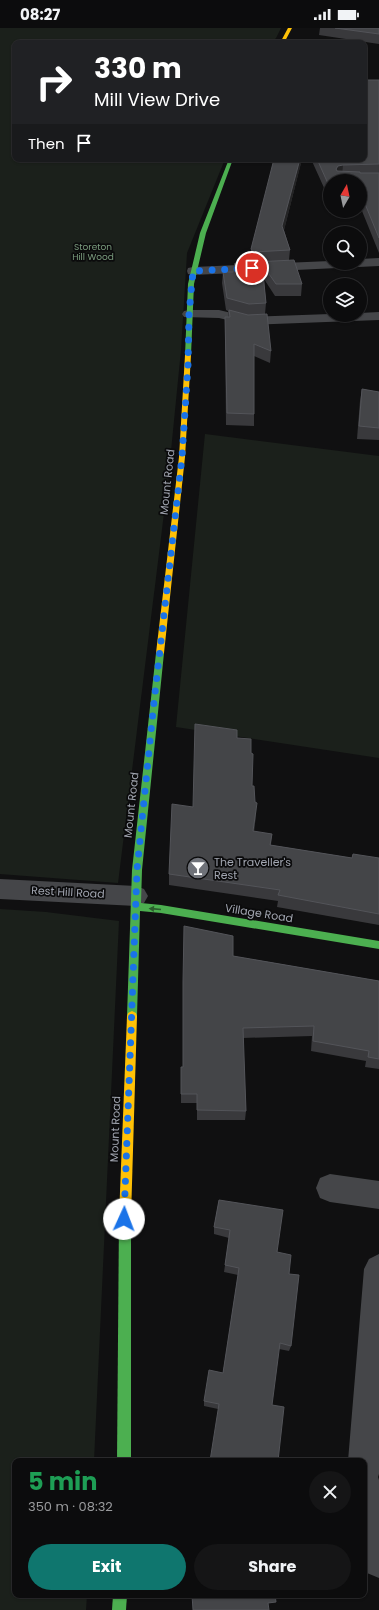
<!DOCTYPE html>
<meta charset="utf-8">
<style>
:root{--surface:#0c0c0d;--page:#151516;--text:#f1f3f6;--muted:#9a9b9d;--line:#2c2c2e;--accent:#0f766e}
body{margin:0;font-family:Poppins,sans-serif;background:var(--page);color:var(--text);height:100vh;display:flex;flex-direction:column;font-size:15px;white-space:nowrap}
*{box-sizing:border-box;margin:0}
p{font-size:13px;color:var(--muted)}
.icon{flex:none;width:22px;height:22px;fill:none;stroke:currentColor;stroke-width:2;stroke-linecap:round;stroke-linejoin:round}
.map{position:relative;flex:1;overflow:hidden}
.details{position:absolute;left:12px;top:1430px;width:355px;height:140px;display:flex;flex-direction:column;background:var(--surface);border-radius:8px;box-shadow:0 1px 3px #0004,0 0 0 1px var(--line)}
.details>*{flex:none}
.top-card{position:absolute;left:12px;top:12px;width:355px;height:122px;border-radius:8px;box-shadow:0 1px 3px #0004,0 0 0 1px var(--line);background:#202124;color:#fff;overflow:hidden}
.needle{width:26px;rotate:9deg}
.buttons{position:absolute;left:323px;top:146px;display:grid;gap:8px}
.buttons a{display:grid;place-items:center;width:44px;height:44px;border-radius:50%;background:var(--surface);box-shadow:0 1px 3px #0004,0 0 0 1px var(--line);font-size:20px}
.pin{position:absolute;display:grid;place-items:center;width:34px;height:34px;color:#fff;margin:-17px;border:2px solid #fff;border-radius:50%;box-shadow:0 1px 4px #0007}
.me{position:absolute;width:44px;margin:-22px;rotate:2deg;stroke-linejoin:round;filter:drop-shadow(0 0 3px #0008)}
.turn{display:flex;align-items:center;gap:14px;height:84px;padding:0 16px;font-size:18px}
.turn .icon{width:52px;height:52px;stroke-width:2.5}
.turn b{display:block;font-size:28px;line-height:34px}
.then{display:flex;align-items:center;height:38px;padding:0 16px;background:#0003;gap:8px;font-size:15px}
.round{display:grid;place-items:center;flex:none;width:42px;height:42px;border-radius:21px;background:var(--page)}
.overview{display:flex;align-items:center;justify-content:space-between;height:68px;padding:0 16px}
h1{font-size:24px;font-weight:700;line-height:30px;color:#1e9e55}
.action{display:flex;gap:8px;margin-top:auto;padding:8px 16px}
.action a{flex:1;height:46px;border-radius:24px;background:var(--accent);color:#fff;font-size:16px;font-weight:700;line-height:46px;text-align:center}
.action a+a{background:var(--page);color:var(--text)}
.status{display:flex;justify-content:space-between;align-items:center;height:28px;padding:0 20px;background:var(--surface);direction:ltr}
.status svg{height:11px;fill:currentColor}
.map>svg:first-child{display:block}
.green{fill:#1b201b}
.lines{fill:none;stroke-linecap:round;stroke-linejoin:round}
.street{fill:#454649;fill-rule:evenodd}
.fast{fill:#4caf50;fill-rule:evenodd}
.slow{fill:#ffc107;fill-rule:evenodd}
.wall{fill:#39393c}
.shaded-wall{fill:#242425}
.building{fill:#444548;stroke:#535459}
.oneway{fill:#2c5d2e}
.route{stroke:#1a73e8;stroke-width:7;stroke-dasharray:0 12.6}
.labels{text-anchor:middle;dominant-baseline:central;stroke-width:3.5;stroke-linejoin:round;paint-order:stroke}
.far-park-label{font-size:9px;fill:#7a9b7d;stroke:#0b0b0c}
.street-label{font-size:11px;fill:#a2a6b1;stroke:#0b0b0c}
.poi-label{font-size:11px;fill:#a2a6b1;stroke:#0b0b0c;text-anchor:start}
</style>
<div class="status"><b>08:27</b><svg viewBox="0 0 49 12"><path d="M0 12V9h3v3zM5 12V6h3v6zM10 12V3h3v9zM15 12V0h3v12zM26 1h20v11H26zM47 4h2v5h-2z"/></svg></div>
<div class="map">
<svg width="379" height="1582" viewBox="0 0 379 1582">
<rect width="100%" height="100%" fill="#101011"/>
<g class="green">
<polygon points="0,0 281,0 276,10 271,15 15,15 15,131 225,131 187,225 181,322 168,453 118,855 0,846"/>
<polygon points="205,406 379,428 379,730 176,699"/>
<polygon points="0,881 46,884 119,893 94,1433 15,1433 15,1567 87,1567 86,1582 0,1582"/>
</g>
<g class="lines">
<g class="street">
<polygon points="379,230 379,238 193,247 188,246 187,243 188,240 193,239 330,233 330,235 360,235 360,231"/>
<polygon points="189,282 219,282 248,289 330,286 330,287 360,287 360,285 379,284 379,292 248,297 219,290 184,289 182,286 184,283"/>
<polygon points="0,851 136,858 144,861 148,868 144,875 136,878 0,871"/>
<polygon points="330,1146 379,1153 379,1181 330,1174 320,1170 316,1160 320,1150"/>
<polygon points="379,1226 379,1446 378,1449 379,1452 379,1550 367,1545 364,1541 364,1433 348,1433 364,1241 369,1231"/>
</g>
<g class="fast">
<polygon points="229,131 233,131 206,205 194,256 191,327 188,329 185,327 188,256 200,205"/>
<polygon points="160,622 164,625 142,842 141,875 161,877 379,913 379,921 161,885 140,883 137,988 136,991 132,993 128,991 127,988 132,842 156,625"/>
<polygon points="125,1183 129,1185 131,1189 131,1433 117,1433 119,1189 121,1185"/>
<polygon points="113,1567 127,1567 126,1582 112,1582"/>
</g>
<g class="slow">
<polygon points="288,0 292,0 284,15 280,15"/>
<polygon points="188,325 191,327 185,429 164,625 160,628 156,625 179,429 185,327"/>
<polygon points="132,983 136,985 137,988 131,1189 129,1193 125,1195 121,1193 119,1189 127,988 128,985"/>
</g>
</g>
<g class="wall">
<polygon points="320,0 379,0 379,16 319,7"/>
<polygon points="379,52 379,225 360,178 360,153 330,153 330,173 311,131 364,131"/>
<polygon points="302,131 284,202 290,222 289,232 302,256 301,268 275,268 264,251 266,275 265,286 271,323 270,335 254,328 254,398 226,397 225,301 225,289 228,289 228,283 226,282 222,255 223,244 233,244 252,234 251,232 251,221"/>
<polygon points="362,361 379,364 379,412 357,411 360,373"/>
<polygon points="237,710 251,725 252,758 256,787 254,804 272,806 271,817 352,830 379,830 379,897 277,879 278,873 169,857 169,846 193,779"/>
<polygon points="233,928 379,953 379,1041 365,1039 366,1033 311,1023 312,1008 243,1010 246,1083 245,1092 197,1092 197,1075 181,1075 181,1039 183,1039"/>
<polygon points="219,1172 277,1224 289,1246 291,1318 289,1323 279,1321 218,1381 204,1378 204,1373 223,1345 238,1247 224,1244 229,1210 214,1206 214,1199"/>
</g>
<g class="shaded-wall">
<polygon points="300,131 302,131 282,210 282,198"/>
<polygon points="343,137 342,148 336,141 338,138"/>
<polygon points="257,775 256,787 252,815 253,803"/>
</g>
<g class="building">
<polygon points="335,0 379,0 379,6"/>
<polygon points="364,52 379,52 379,136 343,137 338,138 336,141 337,143 360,144 360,145 379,145 379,210 361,166 360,166 360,153 330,153 330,160 317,131 364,131"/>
<polygon points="274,131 300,131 282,198 290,222 253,224 251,221"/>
<polygon points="294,232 302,256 276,256 262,236 266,275 249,276 227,270 223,244 233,244 235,235"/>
<polygon points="229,282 248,287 267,286 271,323 254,316 254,386 227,385 225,289 230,289"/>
<polygon points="362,361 379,364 379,400 359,398"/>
<polygon points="195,696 237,702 237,710 251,711 251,725 253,726 252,758 254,758 255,774 257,775 253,803 272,806 270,817 352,830 353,826 379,830 379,886 278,867 280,862 169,846 172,776 193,779"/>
<polygon points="184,898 233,908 233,928 379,953 379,1031 368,1029 369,1023 313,1013 314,998 243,1000 246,1083 197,1082 197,1066 181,1066 181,1039 183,1039 183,954"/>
<polygon points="219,1172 283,1182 277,1224 291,1227 289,1246 299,1247 291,1318 280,1315 272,1377 284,1379 278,1433 210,1433 219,1376 204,1373 209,1342 223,1345 239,1240 225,1237 230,1202 214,1199"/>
<polygon points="192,1567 275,1567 276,1574 268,1575 269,1582 193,1582"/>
</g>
<defs><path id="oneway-solid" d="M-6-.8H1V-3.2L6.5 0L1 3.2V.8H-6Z"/></defs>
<use class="oneway" href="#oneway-solid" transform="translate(155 881) rotate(-175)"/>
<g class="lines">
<polyline class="route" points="124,1191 137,842 154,674 182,429 188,337 189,286 193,243 252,240"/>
</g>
<defs>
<g id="bar-disc" transform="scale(1.15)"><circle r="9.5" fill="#6f7279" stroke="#0b0b0c"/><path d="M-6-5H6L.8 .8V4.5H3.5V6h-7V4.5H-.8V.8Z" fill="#fff"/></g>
</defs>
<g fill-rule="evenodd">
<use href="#bar-disc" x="198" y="840"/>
</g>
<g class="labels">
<g class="far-park-label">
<text x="93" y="219">Storeton<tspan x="93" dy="10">Hill Wood</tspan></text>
</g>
<g class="street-label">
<text transform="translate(167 454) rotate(-84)">Mount Road</text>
<text transform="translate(131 777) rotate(-84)">Mount Road</text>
<text transform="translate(68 864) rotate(3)">Rest Hill Road</text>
<text transform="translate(259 885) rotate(9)">Village Road</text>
<text transform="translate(115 1101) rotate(-88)">Mount Road</text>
</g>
<g class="poi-label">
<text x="214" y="834">The Traveller's<tspan x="214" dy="13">Rest</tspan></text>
</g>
</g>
</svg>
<div class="buttons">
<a><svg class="needle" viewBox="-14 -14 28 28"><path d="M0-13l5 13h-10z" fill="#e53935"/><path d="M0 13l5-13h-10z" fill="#9a9b9d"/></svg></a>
<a><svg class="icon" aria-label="search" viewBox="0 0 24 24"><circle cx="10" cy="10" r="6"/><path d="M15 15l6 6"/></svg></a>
<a><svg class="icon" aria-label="layers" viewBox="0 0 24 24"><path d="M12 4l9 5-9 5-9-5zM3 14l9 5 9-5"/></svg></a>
</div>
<div class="pin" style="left:252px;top:240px;background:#d93025"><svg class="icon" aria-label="arrive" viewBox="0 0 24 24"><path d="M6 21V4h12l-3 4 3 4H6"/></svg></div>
<svg class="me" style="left:124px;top:1191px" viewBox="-20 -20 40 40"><circle r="19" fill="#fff"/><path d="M0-13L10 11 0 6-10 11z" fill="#1a73e8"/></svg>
<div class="top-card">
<div class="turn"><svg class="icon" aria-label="right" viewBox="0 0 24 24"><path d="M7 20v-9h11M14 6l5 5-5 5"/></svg><div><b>330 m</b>Mill View Drive</div></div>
<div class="then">Then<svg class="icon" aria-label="arrive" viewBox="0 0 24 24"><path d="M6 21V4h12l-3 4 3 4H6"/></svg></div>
</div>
<section class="details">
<div class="overview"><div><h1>5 min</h1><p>350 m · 08:32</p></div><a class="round"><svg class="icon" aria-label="close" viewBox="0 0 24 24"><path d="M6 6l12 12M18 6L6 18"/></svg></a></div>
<div class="action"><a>Exit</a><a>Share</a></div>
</section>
</div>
